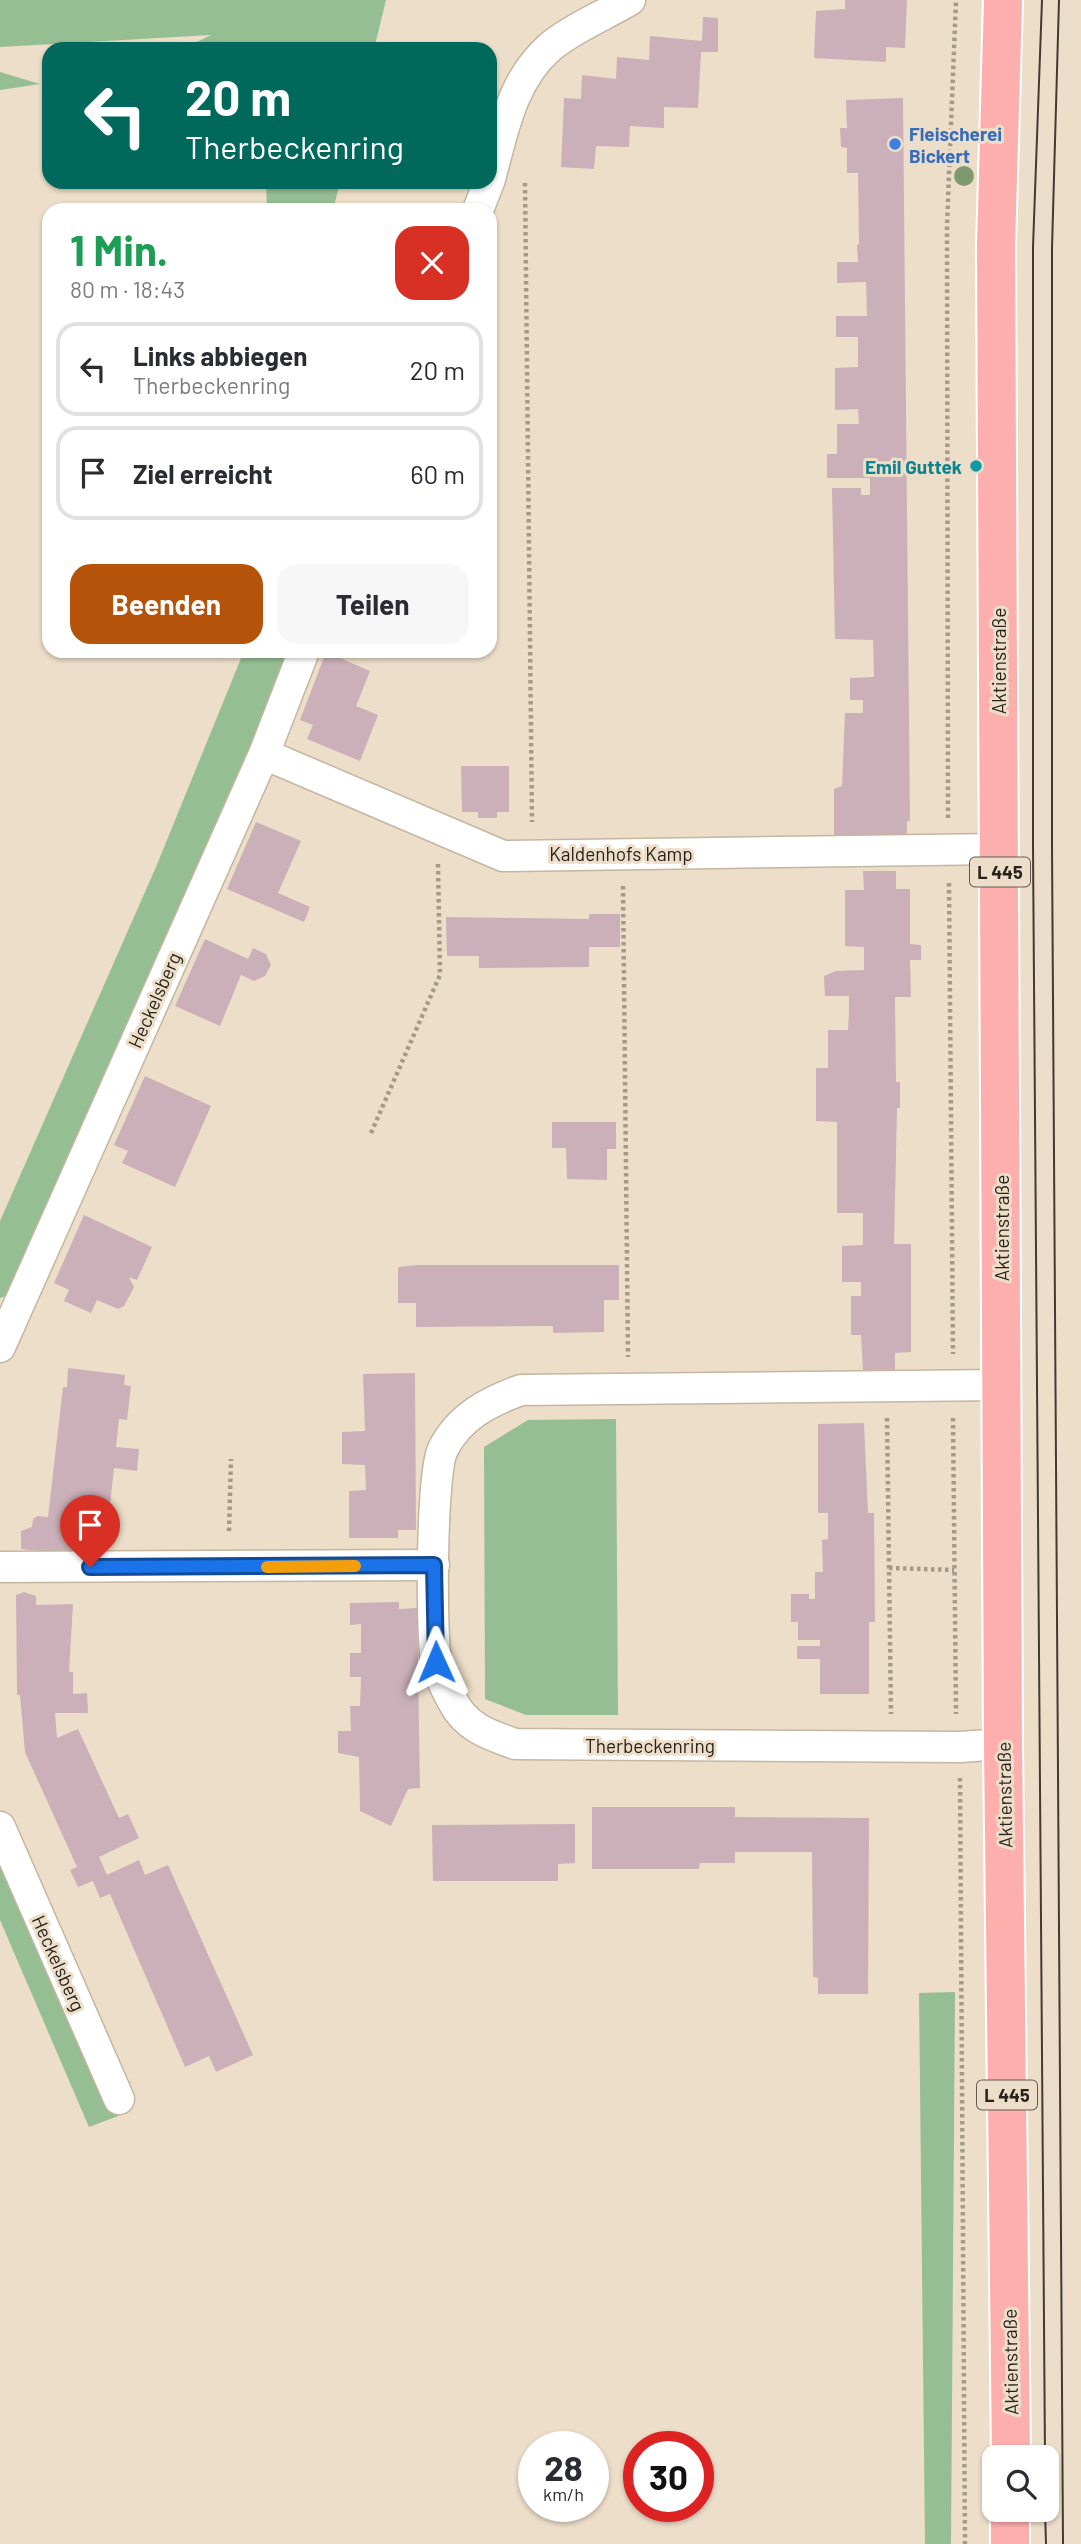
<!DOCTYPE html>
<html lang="de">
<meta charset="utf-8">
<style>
:root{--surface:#fff;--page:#f7f7f7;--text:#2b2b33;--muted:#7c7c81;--line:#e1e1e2;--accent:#b45309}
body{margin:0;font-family:Barlow,sans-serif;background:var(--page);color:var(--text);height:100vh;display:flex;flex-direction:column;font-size:26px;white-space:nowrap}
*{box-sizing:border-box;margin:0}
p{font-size:23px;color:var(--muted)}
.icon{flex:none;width:38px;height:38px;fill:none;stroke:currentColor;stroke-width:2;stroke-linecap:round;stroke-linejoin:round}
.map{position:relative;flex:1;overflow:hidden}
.side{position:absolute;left:42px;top:203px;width:455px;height:455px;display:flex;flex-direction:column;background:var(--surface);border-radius:21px;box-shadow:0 2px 5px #0004}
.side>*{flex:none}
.banner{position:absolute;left:42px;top:42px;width:455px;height:147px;border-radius:21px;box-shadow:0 2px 5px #0004;background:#00695c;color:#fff;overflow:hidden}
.buttons{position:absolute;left:982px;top:2445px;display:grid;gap:14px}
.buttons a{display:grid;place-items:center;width:77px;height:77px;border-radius:14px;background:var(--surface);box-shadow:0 2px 5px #0004;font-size:35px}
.speed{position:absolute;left:518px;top:2431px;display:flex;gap:14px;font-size:35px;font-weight:700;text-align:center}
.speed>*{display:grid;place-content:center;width:91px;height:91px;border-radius:50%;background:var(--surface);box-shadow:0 2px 5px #0004;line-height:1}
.speed small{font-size:18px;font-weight:400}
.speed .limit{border:10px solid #d22;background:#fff;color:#111}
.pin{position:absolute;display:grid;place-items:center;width:60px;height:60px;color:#fff;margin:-72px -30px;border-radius:50% 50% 50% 0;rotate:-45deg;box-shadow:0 0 7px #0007}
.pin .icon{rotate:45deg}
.me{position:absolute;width:77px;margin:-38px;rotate:359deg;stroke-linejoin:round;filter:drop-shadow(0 0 5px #0008)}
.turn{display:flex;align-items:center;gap:24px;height:147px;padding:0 28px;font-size:32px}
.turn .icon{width:91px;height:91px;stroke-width:2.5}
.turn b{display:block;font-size:49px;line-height:60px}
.round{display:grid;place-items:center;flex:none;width:74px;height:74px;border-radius:21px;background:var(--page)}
.summary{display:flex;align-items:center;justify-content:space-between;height:119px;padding:0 28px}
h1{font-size:42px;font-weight:700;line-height:52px;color:#1e9e55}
.button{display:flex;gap:14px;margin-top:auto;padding:14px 28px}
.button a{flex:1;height:80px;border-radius:21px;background:var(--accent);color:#fff;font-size:28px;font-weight:700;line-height:80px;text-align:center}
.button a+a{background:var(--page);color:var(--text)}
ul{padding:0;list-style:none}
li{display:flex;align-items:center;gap:21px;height:94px;margin:0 14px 10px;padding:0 14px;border:4px solid var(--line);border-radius:21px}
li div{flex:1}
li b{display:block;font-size:26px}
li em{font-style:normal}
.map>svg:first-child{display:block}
.green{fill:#96be93}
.building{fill:#cbb0b9}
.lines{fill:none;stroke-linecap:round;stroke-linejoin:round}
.street-casing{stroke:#c4b6a1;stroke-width:33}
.primary-casing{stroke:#fff;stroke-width:42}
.path{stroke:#a59a8a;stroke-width:4.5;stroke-dasharray:3.5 3.5;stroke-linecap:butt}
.street{stroke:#fff;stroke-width:30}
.primary{stroke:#fdafad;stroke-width:38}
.tram{stroke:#423b32;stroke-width:2}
.tree{fill:#809a6f}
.route-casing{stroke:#114b97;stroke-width:18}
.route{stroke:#1a73e8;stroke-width:12}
.slow{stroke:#f59e0b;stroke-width:12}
.shop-dot{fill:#3f7fe0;stroke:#eddec9;stroke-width:2.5}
.culture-dot{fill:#0f9aa8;stroke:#eddec9;stroke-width:2.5}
.labels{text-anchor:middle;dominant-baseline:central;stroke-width:6;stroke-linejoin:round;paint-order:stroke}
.shield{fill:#eddec9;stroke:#645b4f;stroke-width:2}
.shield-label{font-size:18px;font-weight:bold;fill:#29231b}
.shop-label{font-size:19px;font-weight:bold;fill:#366cbe;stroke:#eddec9;text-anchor:start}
.culture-label{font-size:19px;font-weight:bold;fill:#0d838f;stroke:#eddec9;text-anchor:end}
.street-label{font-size:19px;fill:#29231b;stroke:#eddec9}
</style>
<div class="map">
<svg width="1081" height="2544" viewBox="0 0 1081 2544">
<rect width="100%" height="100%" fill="#eddec9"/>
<g class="green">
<polygon points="0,0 386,0 374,49 183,49 211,35 0,47"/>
<polygon points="0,72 40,84 0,90"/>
<polygon points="266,182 340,182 333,210 267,210"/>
<polygon points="244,651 289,651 249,752 7,1296 0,1298 0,1221 156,867"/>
<polygon points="616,1419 618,1715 526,1715 485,1699 484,1447 528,1420"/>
<polygon points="0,1839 118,2116 89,2127 0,1920"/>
<polygon points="955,1992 951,2544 925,2544 919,1993"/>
</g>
<g class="building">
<polygon points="845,0 907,0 905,48 886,47 886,62 814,58 816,11 845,9"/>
<polygon points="703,17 718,18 718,52 701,52 698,108 664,107 664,128 630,126 629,147 596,146 594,169 561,167 564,98 581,99 582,75 616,79 617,57 649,60 650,36 702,41"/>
<polygon points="903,98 910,821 907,821 907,839 834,839 834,789 842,786 845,713 863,713 863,700 850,700 850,678 874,677 873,640 835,639 832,488 861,488 861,495 870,495 870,478 827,478 827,454 837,454 837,424 859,424 858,409 835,410 835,368 858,367 858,337 836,337 836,316 867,316 866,282 837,283 837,262 858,262 857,245 859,244 858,173 847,173 847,148 841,147 840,128 847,128 846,100"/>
<polygon points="326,652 370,671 356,706 378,715 360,761 307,739 313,725 300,720"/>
<polygon points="461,766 509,766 509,812 497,812 497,818 478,818 478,812 462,812"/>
<polygon points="256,822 301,841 278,893 310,907 304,922 227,889"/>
<polygon points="863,871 896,871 896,889 910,889 910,944 921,945 921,960 910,960 911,997 895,997 896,1082 900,1082 900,1108 897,1108 894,1244 911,1244 911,1352 895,1353 895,1370 863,1370 861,1335 851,1335 851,1296 861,1296 861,1282 842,1282 842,1246 863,1245 863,1213 837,1213 837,1122 816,1121 816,1068 828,1068 828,1030 848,1030 849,1013 849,996 825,996 824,976 836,971 864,970 864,947 845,946 845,890 864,890"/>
<polygon points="589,914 620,914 620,947 589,947 589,967 479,968 479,956 447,956 446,917 589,919"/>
<polygon points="205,939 248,959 253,948 266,954 271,965 265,976 254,981 241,975 220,1026 175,1006"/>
<polygon points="145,1076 211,1106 175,1187 122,1163 128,1151 114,1145"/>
<polygon points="552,1122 616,1122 616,1149 607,1149 607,1180 567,1179 566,1148 552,1148"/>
<polygon points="84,1215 152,1247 137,1280 129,1277 134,1287 124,1306 118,1309 97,1300 91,1313 64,1301 69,1290 54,1283"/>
<polygon points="416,1265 619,1265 619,1300 604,1300 604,1332 553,1333 553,1326 416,1327 416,1303 398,1303 398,1267"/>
<polygon points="68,1368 125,1375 124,1385 131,1386 127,1420 119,1419 116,1447 139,1449 137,1471 114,1468 106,1542 94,1541 93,1549 89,1551 55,1553 21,1549 21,1531 32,1527 33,1519 38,1516 48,1517 63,1387 67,1387"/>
<polygon points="415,1373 416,1530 398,1530 398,1538 349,1538 349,1491 366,1490 365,1465 342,1464 342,1432 365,1431 363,1374"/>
<polygon points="864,1423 868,1513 874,1513 875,1622 869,1622 869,1694 820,1694 820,1659 797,1659 797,1646 820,1646 820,1640 798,1640 798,1622 791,1622 791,1594 809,1594 809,1599 815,1599 815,1572 823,1572 822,1540 828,1539 828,1513 818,1513 818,1424"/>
<polygon points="24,1592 36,1596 36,1605 73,1604 69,1672 73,1672 73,1694 87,1693 88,1713 55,1713 57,1738 78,1729 119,1818 128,1814 139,1838 99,1857 107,1875 139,1860 145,1875 168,1865 253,2055 216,2072 209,2056 185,2067 110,1894 100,1898 93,1881 78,1887 70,1870 77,1867 25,1752 20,1695 17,1695 16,1595"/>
<polygon points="399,1602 399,1609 417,1608 420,1788 408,1789 391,1826 360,1811 359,1757 338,1753 338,1731 351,1731 350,1706 360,1706 361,1677 350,1677 350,1653 361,1653 361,1624 350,1625 350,1603"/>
<polygon points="592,1807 735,1807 735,1817 869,1818 868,1994 818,1994 818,1978 813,1977 812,1852 735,1852 735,1863 700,1863 699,1869 592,1869"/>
<polygon points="575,1824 575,1863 558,1864 558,1881 433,1881 432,1825"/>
</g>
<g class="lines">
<g class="street-casing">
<g id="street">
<path d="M490 179C503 132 511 81 550 47 573 28 605 15 630 0"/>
<polyline points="478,210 489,182"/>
<polyline points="264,754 503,856 999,849"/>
<polyline points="0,1347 264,754 304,651"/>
<path d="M1001 1385 521 1390C488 1402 459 1417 443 1449 431 1472 431 1631 436 1661 438 1673 446 1689 452 1700 465 1727 489 1735 515 1744L960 1747 1003 1744"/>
<polyline points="0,1567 434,1565"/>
<polyline points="0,1827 119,2099"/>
</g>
</g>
<g class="primary-casing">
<g id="primary">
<polyline points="1003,0 996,246 1003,1744 1011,2457"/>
<polyline points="1010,2544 1010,2510"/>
</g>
</g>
<g class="path">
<polyline points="525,183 532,822"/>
<polyline points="948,818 947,225 956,0"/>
<polyline points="949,883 953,1354"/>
<polyline points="623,886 628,1357"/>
<polyline points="371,1133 440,975 438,864"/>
<polyline points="887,1418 891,1714"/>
<polyline points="953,1418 956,1714"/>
<polyline points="229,1531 231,1459"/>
<polyline points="889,1568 954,1570"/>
<polyline points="960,1778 965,2544"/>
</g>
<use href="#street" class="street"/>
<use href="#primary" class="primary"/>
<g class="tram">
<polyline points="1042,0 1033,247 1033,847 1045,2457"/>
<polyline points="1059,0 1052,248 1052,846 1063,2544"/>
<polyline points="1045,2510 1046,2544"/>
</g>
</g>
<circle class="tree" cx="964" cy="176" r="10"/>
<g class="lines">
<g class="route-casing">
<polyline id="route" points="90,1567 434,1565 436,1662"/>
</g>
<use href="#route" class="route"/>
<polyline class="slow" points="267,1567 355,1566"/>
</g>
<circle class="shop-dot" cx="895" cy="144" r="7"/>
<circle class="culture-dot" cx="976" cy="466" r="7"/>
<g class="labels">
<g class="shield">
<rect x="970" y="857.5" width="60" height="29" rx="5"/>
<rect x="977" y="2080.5" width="60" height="29" rx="5"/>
</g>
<g class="shield-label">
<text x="1000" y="872">L 445</text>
<text x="1007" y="2095">L 445</text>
</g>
<g class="shop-label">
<text x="909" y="133">Fleischerei<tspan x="909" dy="22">Bickert</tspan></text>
</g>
<g class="culture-label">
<text x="962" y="466">Emil Guttek</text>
</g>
<g class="street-label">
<text transform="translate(998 661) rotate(-90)">Aktienstraße</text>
<text x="621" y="853">Kaldenhofs Kamp</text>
<text transform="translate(154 1000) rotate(-66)">Heckelsberg</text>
<text transform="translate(1001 1228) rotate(-90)">Aktienstraße</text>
<text x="650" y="1745">Therbeckenring</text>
<text transform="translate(1004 1795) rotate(-91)">Aktienstraße</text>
<text transform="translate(59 1963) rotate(66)">Heckelsberg</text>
<text transform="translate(1010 2362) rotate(-91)">Aktienstraße</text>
</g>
</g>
</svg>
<div class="buttons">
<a><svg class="icon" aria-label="search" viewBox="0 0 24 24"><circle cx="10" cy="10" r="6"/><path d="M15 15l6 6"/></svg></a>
</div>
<div class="speed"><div>28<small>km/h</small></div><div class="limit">30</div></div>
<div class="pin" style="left:90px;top:1567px;background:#d93025"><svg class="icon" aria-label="arrive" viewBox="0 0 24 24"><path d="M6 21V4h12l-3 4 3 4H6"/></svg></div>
<svg class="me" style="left:436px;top:1662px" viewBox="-20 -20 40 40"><path d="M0-17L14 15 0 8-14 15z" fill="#1a73e8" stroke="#fff" stroke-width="4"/></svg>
<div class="banner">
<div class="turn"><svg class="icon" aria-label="left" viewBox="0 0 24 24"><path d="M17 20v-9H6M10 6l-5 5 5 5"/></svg><div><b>20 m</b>Therbeckenring</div></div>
</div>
<section class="side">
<div class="summary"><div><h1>1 Min.</h1><p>80 m · 18:43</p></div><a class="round" style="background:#d93025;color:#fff"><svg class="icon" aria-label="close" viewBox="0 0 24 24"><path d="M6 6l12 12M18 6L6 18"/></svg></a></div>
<ul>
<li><svg class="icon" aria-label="left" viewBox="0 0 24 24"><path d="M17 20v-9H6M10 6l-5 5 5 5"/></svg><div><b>Links abbiegen</b><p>Therbeckenring</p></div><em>20 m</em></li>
<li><svg class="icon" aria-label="arrive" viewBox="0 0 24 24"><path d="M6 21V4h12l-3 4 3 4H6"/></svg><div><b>Ziel erreicht</b></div><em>60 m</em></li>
</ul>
<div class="button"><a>Beenden</a><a>Teilen</a></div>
</section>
</div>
